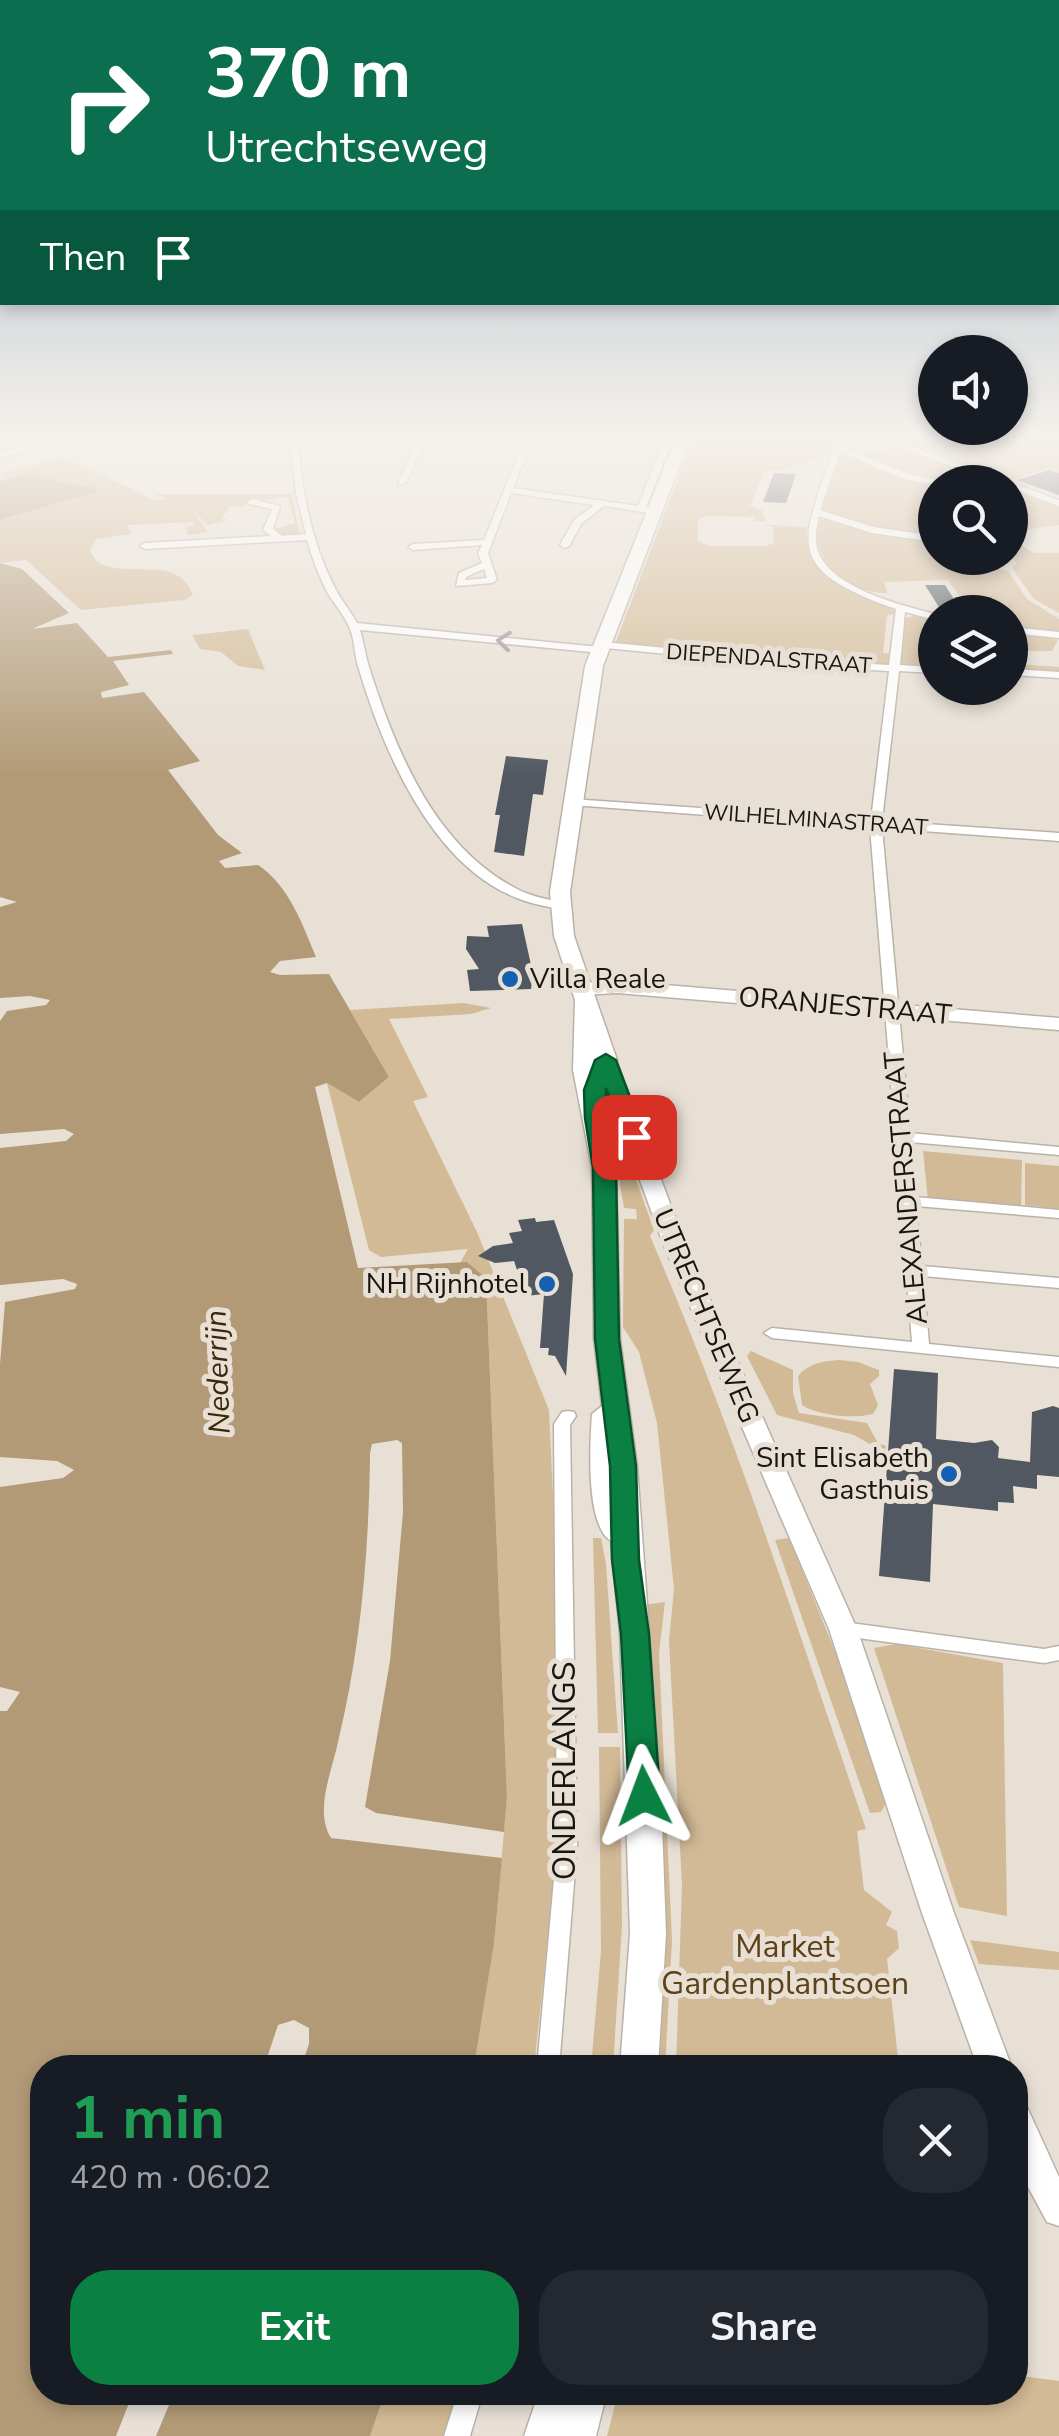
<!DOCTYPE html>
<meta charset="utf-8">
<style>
:root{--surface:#171b24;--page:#242831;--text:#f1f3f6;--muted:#9ea1a6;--accent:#0b8043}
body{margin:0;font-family:"Nunito Sans",sans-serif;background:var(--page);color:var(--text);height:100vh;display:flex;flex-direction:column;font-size:38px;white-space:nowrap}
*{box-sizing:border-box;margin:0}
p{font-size:32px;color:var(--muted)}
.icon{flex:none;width:55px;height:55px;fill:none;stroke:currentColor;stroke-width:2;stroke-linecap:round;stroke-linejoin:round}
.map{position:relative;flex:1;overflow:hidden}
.drawer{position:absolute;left:30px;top:2055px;width:998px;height:350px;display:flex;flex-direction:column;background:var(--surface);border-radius:40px;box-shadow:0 5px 15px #0003}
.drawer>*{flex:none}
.hud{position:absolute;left:0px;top:0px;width:1060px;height:305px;box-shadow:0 5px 15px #0003;background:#0b6e4f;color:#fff;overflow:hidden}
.controls{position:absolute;left:918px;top:335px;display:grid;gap:20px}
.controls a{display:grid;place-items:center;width:110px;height:110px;border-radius:50%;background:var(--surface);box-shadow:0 5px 15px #0003;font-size:50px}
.pin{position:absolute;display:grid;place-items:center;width:85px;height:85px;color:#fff;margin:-42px;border-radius:20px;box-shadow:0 5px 15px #0006}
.me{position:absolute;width:110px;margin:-55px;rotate:357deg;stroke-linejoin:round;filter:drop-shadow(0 0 8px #0008)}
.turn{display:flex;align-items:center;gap:35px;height:210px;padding:0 40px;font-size:45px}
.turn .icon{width:130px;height:130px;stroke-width:2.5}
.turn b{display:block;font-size:70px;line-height:85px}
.then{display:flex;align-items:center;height:95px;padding:0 40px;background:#0003;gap:20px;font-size:38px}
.round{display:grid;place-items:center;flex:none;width:105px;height:105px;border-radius:40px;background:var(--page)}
.overview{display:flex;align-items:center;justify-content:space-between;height:170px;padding:0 40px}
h1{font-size:60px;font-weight:700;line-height:75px;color:#1e9e55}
.button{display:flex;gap:20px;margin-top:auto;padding:20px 40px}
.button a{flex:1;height:115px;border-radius:40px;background:var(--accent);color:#fff;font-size:40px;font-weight:700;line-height:115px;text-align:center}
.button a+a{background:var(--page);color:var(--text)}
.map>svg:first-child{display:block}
.green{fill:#d3ba96}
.water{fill:#b29a77}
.building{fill:#515861}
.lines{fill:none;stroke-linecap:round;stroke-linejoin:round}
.street-casing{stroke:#bab2a8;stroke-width:3}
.secondary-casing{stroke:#bab2a8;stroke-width:3}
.primary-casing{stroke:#bab2a8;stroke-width:3}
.street{fill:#fff;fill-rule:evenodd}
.secondary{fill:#fff;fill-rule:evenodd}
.primary{fill:#fff;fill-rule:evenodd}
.oneway{stroke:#989694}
.route{fill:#0b8043;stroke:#07532c;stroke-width:2.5}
.poi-dot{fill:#1361b0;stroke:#e8e0d5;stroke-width:4}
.labels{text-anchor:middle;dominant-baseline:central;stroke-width:10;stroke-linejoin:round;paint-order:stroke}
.far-street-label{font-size:22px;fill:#191612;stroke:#e8e0d5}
.poi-label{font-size:28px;fill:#191612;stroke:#e8e0d5;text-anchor:end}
.street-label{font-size:28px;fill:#191612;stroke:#e8e0d5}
.water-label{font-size:30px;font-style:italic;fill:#3a2809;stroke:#e8e0d5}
.near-street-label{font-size:32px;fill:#191612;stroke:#e8e0d5}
.near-park-label{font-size:32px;fill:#5c4216;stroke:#e8e0d5}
</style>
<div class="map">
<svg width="1059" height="2436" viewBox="0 0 1059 2436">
<rect width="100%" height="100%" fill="#e8e0d5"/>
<g class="green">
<path d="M694 436H837L831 452 780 471 765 470 750 506 762 510 765 521H755V517L706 516 698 520V541L710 546H765L774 543 773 527 764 525 807 527C799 580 861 588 894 611V614L887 615 883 653 891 654 890 665 749 657 616 642Z"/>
<polygon points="879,436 1059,436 1059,472 1049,468 1005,482"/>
<polygon points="897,447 995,482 924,480 866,455"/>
<polygon points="844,453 917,481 935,483 935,538 861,526 822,509 839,455"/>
<path d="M63 458C78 465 152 497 155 501L167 499 155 494H291L300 535 282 536 273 530 295 523 288 497 245 502V507L230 506 221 519 229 520 208 525 190 508 208 532 188 535 186 527 194 526 193 522 128 525 131 534 96 539 90 551 97 562C130 580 178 553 193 595L184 600 81 610 26 560 0 563V520L96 492 99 488 60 482 34 473 3 481 0 474Z"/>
<polygon points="1010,488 1059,506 1059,525 1010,532"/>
<path d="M832 519 935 541V558H980L987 566 1008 571 1027 599 1059 619V633L1010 628V612H970L948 580 884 582 887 593C849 594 808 560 819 520Z"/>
<polygon points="1013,540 1034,553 1059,553 1059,613 1034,599 1012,568 1017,563 1010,556"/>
<polygon points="917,615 935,619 935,668 900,665 906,618"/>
<polygon points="248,629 265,670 238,666 221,652 200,649 192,635"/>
<polygon points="1010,632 1058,640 1052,651 1018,651 1016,664 1059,667 1059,673 1010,671"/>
<polygon points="464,1003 491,1008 471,1014 389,1019 428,1097 413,1101 477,1232 549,1410 556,1560 555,1872 534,2067 474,2067 494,1944 507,1797 486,1278 467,1263 460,1263 468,1249 381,1257 369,1250 327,1083 359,1102 389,1077 350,1010"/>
<path d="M605 1093 654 1230 650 1236C733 1427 798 1630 866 1829L857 1831 864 1890 892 1912 886 1925 897 1931 899 1948 887 1959 899 2067H676L682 1885 669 1641 674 1589 657 1423 639 1352 623 1327 624 1219H637L636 1209 624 1208Z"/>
<polygon points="923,1151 1022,1160 1021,1208 928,1200"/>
<polygon points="1025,1163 1059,1166 1059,1209 1025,1205"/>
<polygon points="751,1351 793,1370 793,1393 799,1413 867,1423 878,1443 886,1446 885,1453 854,1435 777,1415 747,1356"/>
<path d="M839 1360 858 1362 879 1370V1376L870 1384 878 1405 873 1414C854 1419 819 1416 802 1405L798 1376C809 1363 823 1361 839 1360Z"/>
<polygon points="593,1538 601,1538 606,1564 618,1733 598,1733"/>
<polygon points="789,1538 837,1656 886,1803 881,1812 870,1813 775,1540"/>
<polygon points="665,1602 659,1653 672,1940 665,2068 654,2067 643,1605"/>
<polygon points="896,1644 1003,1663 1007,1916 959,1907 874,1648"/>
<polygon points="599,1747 620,1747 622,1925 613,2068 591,2067 601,1951"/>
<polygon points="970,1940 1059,1952 1059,1970 979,1964"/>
<polygon points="1015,2375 1059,2381 1059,2436 607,2436 618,2393 1015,2392"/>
<polygon points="385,2393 461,2393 447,2436 370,2436"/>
</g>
<g class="water">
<polygon points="34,473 60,482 99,488 96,492 0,520 0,481"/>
<path d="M0 563 22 569 69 613 32 629 77 623 108 657 171 650 173 654 113 661 129 685 101 692 102 698 144 692 200 761 168 770 218 835 242 853 219 861 225 868 258 865C289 886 302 923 316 957L280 961 270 972 280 975 329 974 389 1077 359 1102 327 1083 315 1087 358 1268 467 1262 486 1278 507 1797 504 1832 376 1813 365 1807 390 1661 403 1512 402 1443 397 1440 372 1444 370 1453C369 1550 361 1647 338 1742 332 1771 314 1811 331 1838L502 1858 494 1944 474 2067H301L309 2044V2028L294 2020 278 2025 264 2067 42 2068V2392L133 2393 116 2436H0V1711H7L20 1692 0 1687V1487L63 1478 74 1470 57 1461 0 1457V1364L5 1302 75 1289 77 1284 63 1279 0 1285V1148L66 1141 74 1134 64 1129 0 1134V1021L7 1011 46 1005 50 1000 30 996 0 998V907L17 902 0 897Z"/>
<polygon points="174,2393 174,2392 385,2393 370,2436 156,2436"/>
</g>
<g class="building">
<polygon points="1050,470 1059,473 1059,495 1017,480"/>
<polygon points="774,473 796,474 786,503 763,502"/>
<polygon points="925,585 945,585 962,612 942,612"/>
<polygon points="506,756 548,760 543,795 533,794 524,856 494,852 500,815 495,815"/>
<polygon points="522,924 533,974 531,989 470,991 467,970 479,969 466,949 467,936 489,937 487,926"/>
<polygon points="535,1218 536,1222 554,1220 573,1274 566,1376 555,1356 548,1355 549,1348 540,1348 544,1294 526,1296 514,1261 495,1263 478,1256 493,1246 513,1243 509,1233 522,1231 518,1220"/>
<polygon points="894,1369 938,1373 936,1439 974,1443 992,1440 999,1447 998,1458 1030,1462 1032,1412 1053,1406 1059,1408 1059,1477 1037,1475 1037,1489 1013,1486 1014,1503 998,1502 998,1511 933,1504 930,1582 879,1576"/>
</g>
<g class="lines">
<g class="street-casing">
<g id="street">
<polygon points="65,436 79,436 0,459 0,453"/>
<path d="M290 436H298C301 488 311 543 336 590 342 601 351 612 357 623L599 647V643L603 642 782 659 889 665 896 609C771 566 808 536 837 436H845L842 447 914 476 939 480 940 482C915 489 866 462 840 452L820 510 873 527 935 536V542L872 533 819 516C816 528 814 542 819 554 835 589 901 605 935 614V620L905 612 900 665 935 667V673L899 671 882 821 1059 833V841L882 828 910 1133 1059 1147V1155L910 1142 915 1197 1059 1210V1218L916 1206 922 1266 1059 1278V1288L923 1276 929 1344 1059 1357V1367L772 1338 764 1333 772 1328 912 1342 870 827 572 805 566 802 572 799 871 820 889 671 782 665 605 648V652L601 653 360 630C364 642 365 655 369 667 396 752 436 850 521 891 534 897 551 900 565 903L567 906 561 910C547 906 531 904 517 898 431 865 382 748 358 666 354 654 355 641 350 629 344 614 333 603 326 590 318 574 312 557 307 540L145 549 140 546 145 543 271 536 263 530 272 509 249 504 248 502 252 499 280 506 273 529 282 536 306 534 296 493Z"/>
<polygon points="420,436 428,436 406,483 399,485 398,483"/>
<path d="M526 436H534L513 488 638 506 666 436H674L646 507 660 511 656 514 604 506 581 524 570 545 565 548 560 545 574 520 594 505 511 493 488 553 497 580 492 583 456 586 459 573 482 563 478 553 482 545 413 550 408 547 413 544 484 540ZM484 569 487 578 465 580 466 577Z"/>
<polygon points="870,436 882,436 1006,482 995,482"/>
<polygon points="1010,482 1059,500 1059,506 1010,488"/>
<polygon points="1010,627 1059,632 1059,638 1010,633"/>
<polygon points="1010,669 1059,672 1059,678 1010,675"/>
<polygon points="568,1411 574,1412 576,1416 570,1425 577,1846 559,2068 537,2068 557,1846 554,1424 562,1412"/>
<polygon points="843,1622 1044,1649 1059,1646 1059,1660 1044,1663 843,1636 836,1634 834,1629 836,1624"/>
<polygon points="458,2392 483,2392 470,2436 444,2436"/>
</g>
</g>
<g class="secondary-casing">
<g id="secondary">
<polygon points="617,981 1059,1018 1059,1030 617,993 580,995 570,989 580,983"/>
<polygon points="606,1054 616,1060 686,1246 857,1629 954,1913 1012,2068 978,2068 922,1913 829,1629 664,1246 596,1060"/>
<polygon points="1015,2103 1027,2107 1059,2177 1059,2226 1047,2222 1015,2163"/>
</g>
</g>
<g class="primary-casing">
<g id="primary">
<path d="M677 436H691L603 666 570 892 574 936 617 1060 607 1084 603 1107 616 1168 620 1339 637 1466 661 1796 666 1934 658 2068H620L630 1934 620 1634 611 1541C585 1525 590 1442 592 1414L602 1406 594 1339 592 1168 573 1070 575 1000 554 936 550 892 585 666Z"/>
<polygon points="539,2392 607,2392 596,2436 524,2436"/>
</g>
</g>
<use href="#street" class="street"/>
<use href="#secondary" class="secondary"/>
<use href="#primary" class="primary"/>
</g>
<defs><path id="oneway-chevron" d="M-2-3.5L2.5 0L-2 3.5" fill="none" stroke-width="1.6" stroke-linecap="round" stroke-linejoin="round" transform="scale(2.5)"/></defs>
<use class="oneway" href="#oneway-chevron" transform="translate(504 641) rotate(-174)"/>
<linearGradient id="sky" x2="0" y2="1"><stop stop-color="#92aabb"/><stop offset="0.56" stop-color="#f5f1ec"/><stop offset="1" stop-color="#f5f1ec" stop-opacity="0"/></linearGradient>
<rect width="1059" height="777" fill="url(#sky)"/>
<polygon class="route" points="606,1054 616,1060 645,1137 634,1144 626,1142 606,1088 606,1118 616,1168 619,1339 636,1466 639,1560 649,1634 660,1796 655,1804 644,1808 634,1804 629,1796 621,1634 612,1560 610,1466 595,1339 593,1168 585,1118 584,1090 595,1060"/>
<g class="poi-dot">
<circle cx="510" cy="979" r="10"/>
<circle cx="547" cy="1284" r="10"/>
<circle cx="949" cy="1474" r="10"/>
</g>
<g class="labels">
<g class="far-street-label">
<text transform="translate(769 659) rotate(4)">DIEPENDALSTRAAT</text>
<text transform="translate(816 820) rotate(4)">WILHELMINASTRAAT</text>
</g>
<g class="poi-label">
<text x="530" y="979" text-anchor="start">Villa Reale</text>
<text x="527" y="1284">NH Rijnhotel</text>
<text x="929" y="1458">Sint Elisabeth<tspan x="929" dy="32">Gasthuis</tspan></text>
</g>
<g class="street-label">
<text transform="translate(845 1006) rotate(5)">ORANJESTRAAT</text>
<text transform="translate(906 1188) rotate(-95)">ALEXANDERSTRAAT</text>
<text transform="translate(706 1316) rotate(67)">UTRECHTSEWEG</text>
</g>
<g class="water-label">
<text transform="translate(218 1372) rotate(-92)">Nederrijn</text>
</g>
<g class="near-street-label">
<text transform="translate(564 1771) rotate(-90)">ONDERLANGS</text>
</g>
<g class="near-park-label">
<text x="785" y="1946">Market<tspan x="785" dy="37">Gardenplantsoen</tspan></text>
</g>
</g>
</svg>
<div class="controls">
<a><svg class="icon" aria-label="sound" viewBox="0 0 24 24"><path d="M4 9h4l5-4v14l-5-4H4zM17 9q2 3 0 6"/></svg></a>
<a><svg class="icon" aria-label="search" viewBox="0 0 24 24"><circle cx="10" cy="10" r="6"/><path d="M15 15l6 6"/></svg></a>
<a><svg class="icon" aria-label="layers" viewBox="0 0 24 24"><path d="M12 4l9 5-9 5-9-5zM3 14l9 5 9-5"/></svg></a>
</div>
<div class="pin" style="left:634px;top:1137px;background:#d93025"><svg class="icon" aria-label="arrive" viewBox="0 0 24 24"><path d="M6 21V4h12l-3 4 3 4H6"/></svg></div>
<svg class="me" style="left:644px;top:1796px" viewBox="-20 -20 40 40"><path d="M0-17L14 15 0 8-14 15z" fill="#0b8043" stroke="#fff" stroke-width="4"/></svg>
<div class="hud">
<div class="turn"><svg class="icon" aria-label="right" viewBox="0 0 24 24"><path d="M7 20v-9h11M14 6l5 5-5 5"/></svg><div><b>370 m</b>Utrechtseweg</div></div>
<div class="then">Then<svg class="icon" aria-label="arrive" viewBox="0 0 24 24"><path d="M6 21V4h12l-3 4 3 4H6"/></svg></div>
</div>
<section class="drawer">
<div class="overview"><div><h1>1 min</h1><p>420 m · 06:02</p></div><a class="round"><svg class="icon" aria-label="close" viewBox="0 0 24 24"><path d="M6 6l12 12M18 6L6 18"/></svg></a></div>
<div class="button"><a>Exit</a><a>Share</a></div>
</section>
</div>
